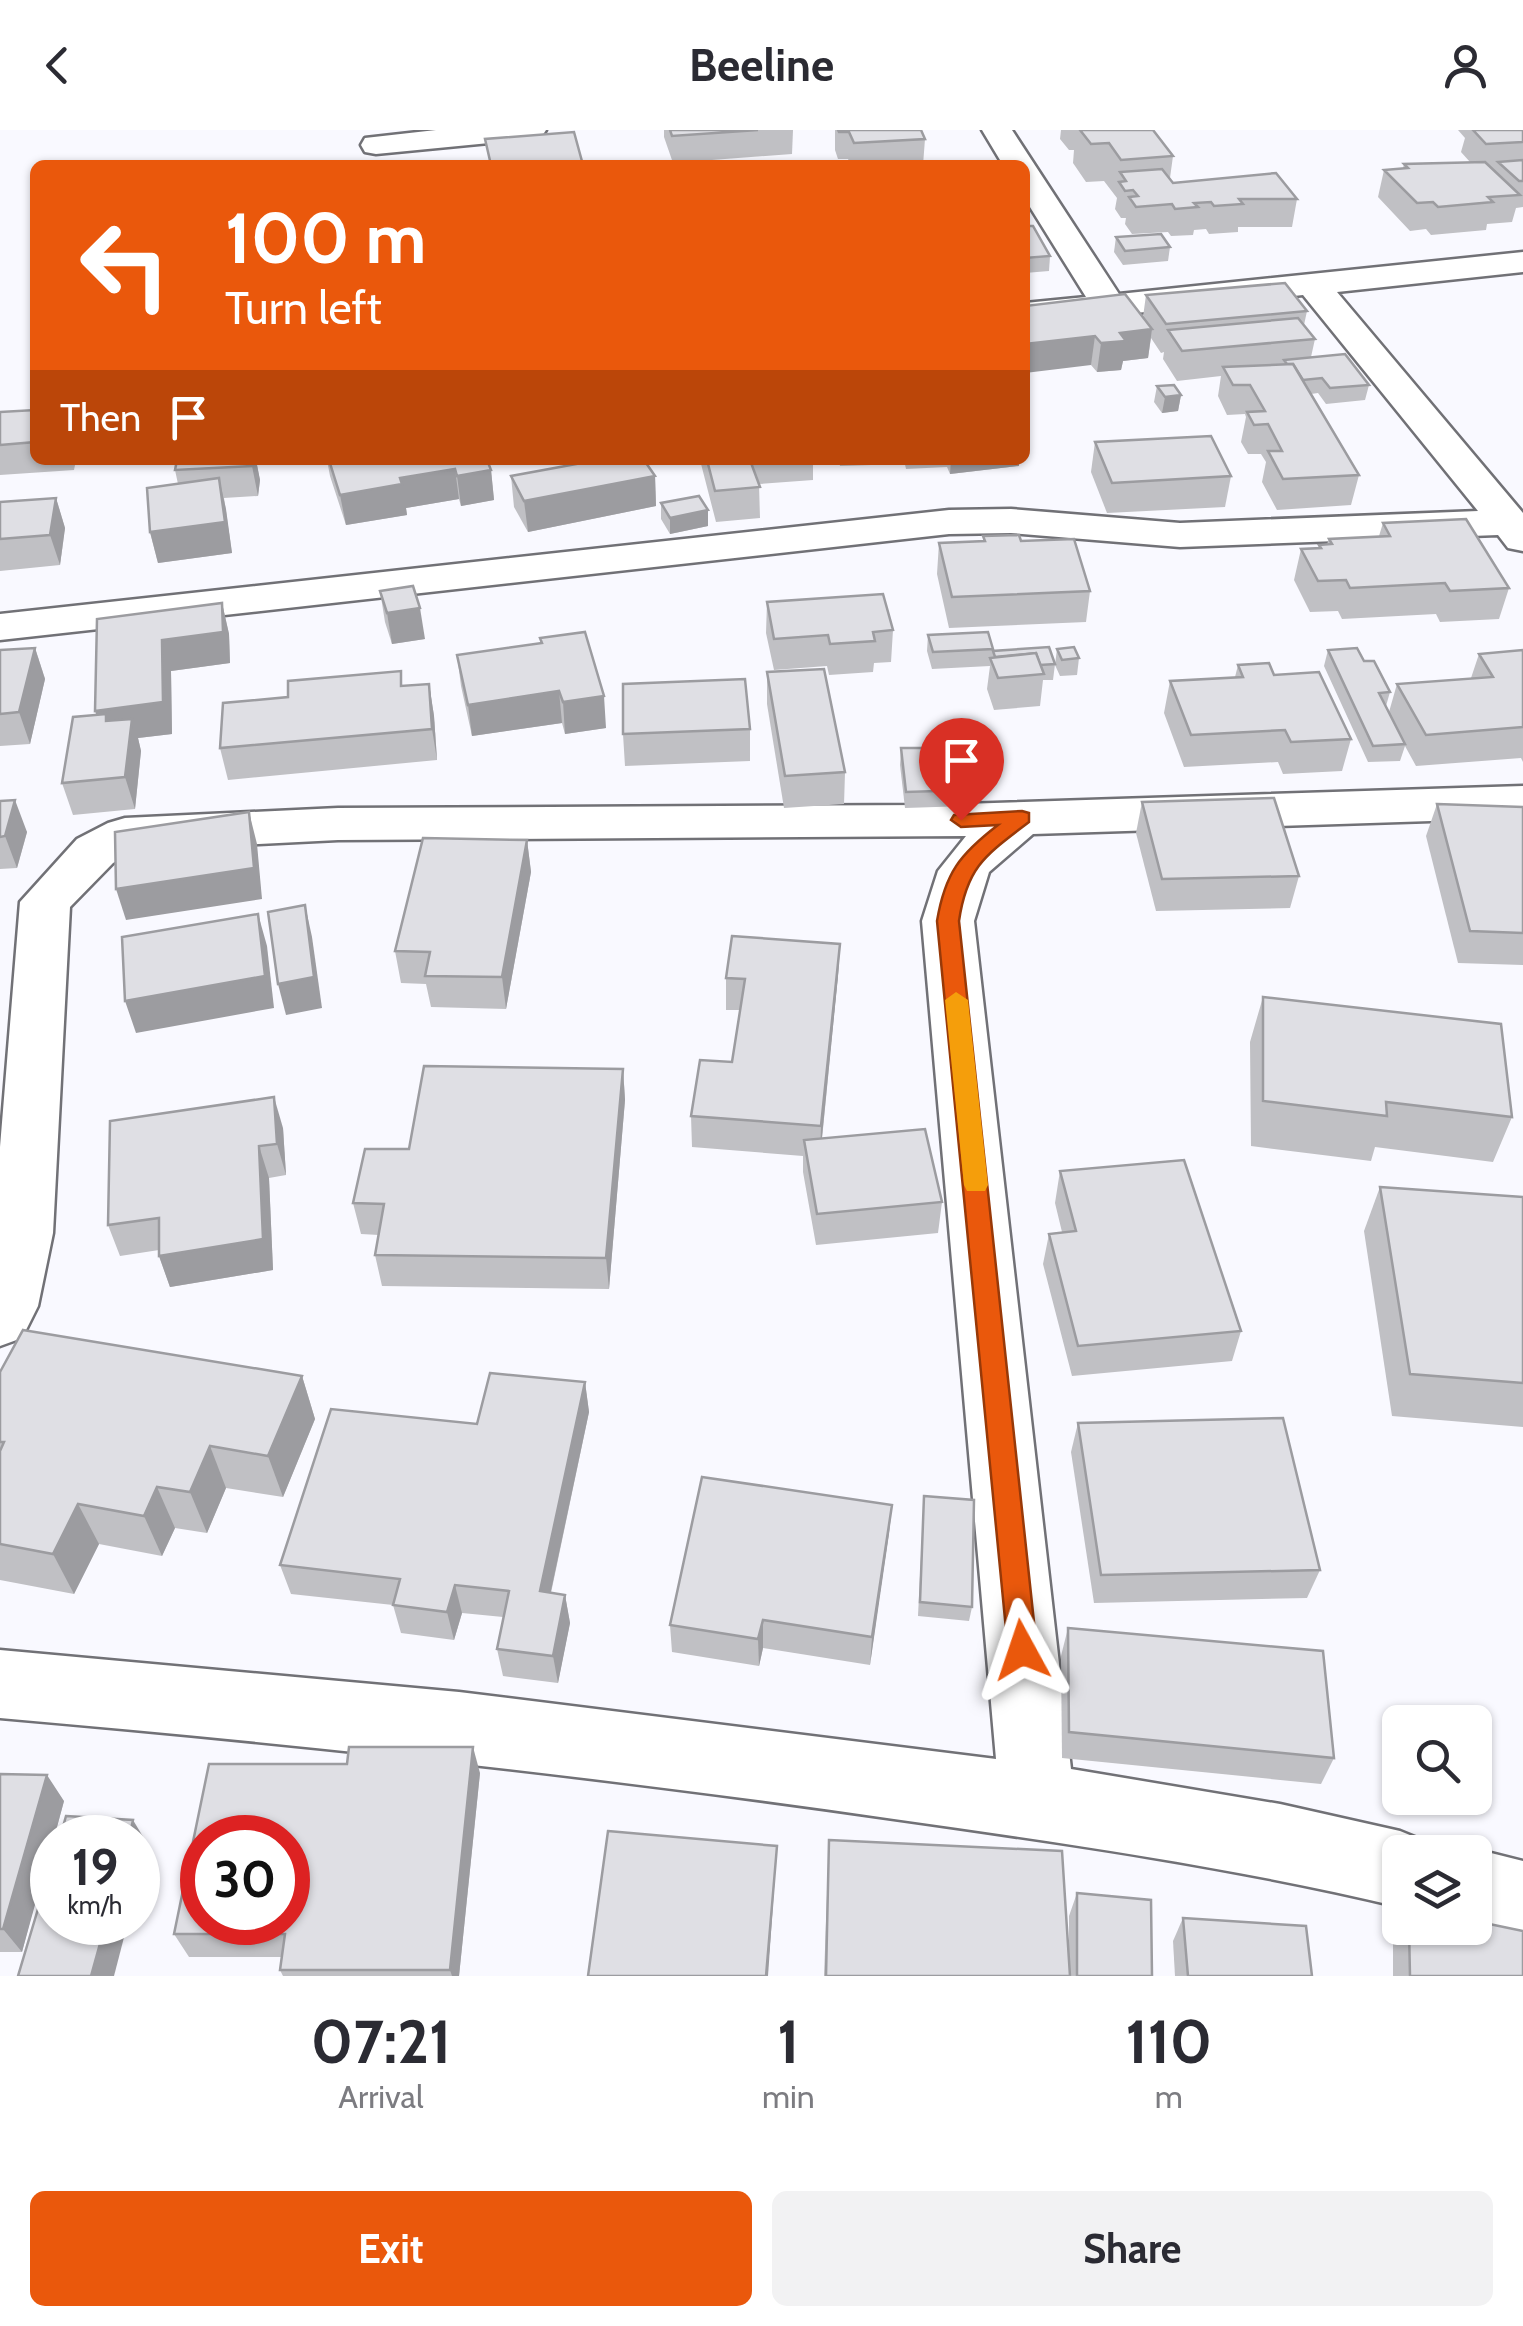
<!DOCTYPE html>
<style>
:root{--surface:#fff;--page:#f2f2f3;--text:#2b2b33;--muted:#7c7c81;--accent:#ea580c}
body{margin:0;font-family:Cabin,sans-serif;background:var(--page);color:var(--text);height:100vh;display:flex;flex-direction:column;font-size:38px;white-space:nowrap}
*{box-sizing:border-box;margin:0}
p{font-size:32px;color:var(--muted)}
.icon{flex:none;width:55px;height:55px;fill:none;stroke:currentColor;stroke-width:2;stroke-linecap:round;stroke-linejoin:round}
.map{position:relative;height:1846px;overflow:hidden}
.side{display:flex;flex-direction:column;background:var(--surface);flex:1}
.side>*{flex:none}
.guide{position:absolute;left:30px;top:30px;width:1000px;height:305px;border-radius:15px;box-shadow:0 2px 8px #0004;background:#ea580c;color:#fff;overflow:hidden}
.buttons{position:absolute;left:1382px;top:1575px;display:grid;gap:20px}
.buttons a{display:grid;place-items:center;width:110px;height:110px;border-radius:15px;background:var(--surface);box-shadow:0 2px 8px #0004;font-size:50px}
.speed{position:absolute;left:30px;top:1685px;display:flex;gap:20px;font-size:50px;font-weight:700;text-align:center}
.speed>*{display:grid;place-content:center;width:130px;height:130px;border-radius:50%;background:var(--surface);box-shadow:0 2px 8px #0004;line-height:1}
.speed small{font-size:25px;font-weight:400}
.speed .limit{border:15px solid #d22;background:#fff;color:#111}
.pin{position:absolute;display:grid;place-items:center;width:85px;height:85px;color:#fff;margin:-102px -42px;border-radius:50% 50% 50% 0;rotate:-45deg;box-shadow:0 0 10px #0007}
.pin .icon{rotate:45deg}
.me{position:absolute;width:110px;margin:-55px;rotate:355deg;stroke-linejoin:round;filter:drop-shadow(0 0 8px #0008)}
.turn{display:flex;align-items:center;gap:35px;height:210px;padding:0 30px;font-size:45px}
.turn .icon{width:130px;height:130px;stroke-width:2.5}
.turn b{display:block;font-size:70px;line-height:85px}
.then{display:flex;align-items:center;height:95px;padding:0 30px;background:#0003;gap:20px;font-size:38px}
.eta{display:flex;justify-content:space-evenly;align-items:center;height:170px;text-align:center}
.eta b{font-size:60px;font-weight:700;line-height:70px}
.primary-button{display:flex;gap:20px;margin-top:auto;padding:20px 30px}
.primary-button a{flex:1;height:115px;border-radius:15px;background:var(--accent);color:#fff;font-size:40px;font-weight:700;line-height:115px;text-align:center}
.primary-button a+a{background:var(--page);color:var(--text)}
header{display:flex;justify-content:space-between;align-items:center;height:130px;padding:0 30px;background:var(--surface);font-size:45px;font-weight:700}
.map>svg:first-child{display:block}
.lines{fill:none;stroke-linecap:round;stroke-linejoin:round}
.minor-casing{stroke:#717176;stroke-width:5}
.minor{fill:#fff;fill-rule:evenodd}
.wall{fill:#c0c0c4}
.shaded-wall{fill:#9c9ca0}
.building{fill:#dfdfe4;stroke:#9c9ca0;stroke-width:2.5;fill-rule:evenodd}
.route{fill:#ea580c;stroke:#983908;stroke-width:2.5}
.slow{fill:#f59e0b}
</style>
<header><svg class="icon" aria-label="back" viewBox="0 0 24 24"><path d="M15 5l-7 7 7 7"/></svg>Beeline<svg class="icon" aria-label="person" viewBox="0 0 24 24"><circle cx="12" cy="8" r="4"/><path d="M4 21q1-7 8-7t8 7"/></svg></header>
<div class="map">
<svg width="1523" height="1846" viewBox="0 0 1523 1846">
<rect width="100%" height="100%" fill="#f9f9ff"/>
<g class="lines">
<g class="minor-casing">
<g id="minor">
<polygon points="436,0 546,0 542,6 531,9 376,24 365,22 361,15 365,8"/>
<polygon points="982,0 1012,0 1119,164 1523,122 1523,142 1337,162 1523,383 1523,421 1508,418 1498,405 1180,417 1011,403 949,404 0,510 0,484 949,380 1011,379 1180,393 1478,381 1303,165 1025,195 1025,173 1086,167 1025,69 1025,35 1003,35"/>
<path d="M1523 656V688L1033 704 989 742 974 791 1071 1639 1280 1674 1400 1701 1427 1712 1432 1722H1400V1777C1233 1737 1064 1713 894 1689 597 1646 299 1614 0 1588V1520L459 1562 996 1629 922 791 938 741 966 706 338 710 135 720 113 733 70 777 53 1103 38 1176 22 1208 0 1216V1017L20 772 77 709 108 693 125 688 338 678 931 675Z"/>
<polygon points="1475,1719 1523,1731 1523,1809 1475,1797 1475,1722 1467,1722"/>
</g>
</g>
<use href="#minor" class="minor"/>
</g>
<g class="wall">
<polygon points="664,0 793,0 792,24 673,33 664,7"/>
<polygon points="835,0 921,0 925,9 923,35 851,35 848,29 838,29 835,20"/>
<polygon points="1061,0 1153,0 1173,26 1170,48 1173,53 1297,69 1292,97 1238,97 1238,102 1209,104 1206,99 1194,100 1193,105 1171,106 1168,102 1132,104 1125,94 1126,88 1121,88 1115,79 1117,68 1104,51 1086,52 1073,33 1074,20 1069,20 1060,9"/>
<polygon points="1458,0 1523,0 1523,77 1516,78 1512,92 1487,94 1486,100 1431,105 1426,99 1410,101 1378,67 1384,40 1403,38 1404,34 1470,32 1461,22 1465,8"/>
<polygon points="1025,96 1050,126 1049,141 1025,143"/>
<polygon points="1116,107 1170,117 1168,131 1123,135 1114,122"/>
<polygon points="1146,165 1307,181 1304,195 1315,209 1311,227 1369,255 1365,270 1326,274 1318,263 1311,264 1359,345 1351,375 1277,380 1262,352 1266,332 1261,324 1248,324 1241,312 1246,287 1245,284 1227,285 1218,266 1221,246 1177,251 1163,229 1164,222 1161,223 1151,208 1148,228 1123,231 1121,240 1097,242 1091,235 1025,176 1143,187"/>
<polygon points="1157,256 1181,265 1178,281 1162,283 1154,272"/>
<polygon points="35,280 35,330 76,330 74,340 0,345 0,282"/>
<polygon points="1095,312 1231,346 1225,377 1107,383 1091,342"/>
<polygon points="164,330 256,330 260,350 258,366 224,368 232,423 158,433 150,402 178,354 175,340 176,331 165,333"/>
<polygon points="327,330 487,330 491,340 494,370 461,376 459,369 406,378 407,385 346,395 330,346"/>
<polygon points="700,330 813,330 813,350 759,354 760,388 716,392"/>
<polygon points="839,330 871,330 871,335 840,336"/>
<polygon points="904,330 1019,330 1019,336 950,344 947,337 906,339"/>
<polygon points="511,346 655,346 656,376 528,402 514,377"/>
<polygon points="56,368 65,398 60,435 0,441 0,372"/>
<polygon points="661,373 708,396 670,404 661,389"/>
<polygon points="1383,393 1509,458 1499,489 1440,492 1436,484 1342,489 1338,481 1310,482 1294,450 1301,419 1318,418 1319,415 1327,414 1329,409 1379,406"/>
<polygon points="983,406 1021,411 1090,461 1086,492 949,498 937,444 939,413 983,411"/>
<polygon points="380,461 425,509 392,514 385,492"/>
<polygon points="767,472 893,500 891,532 874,533 873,542 829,545 827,536 774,540 766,503"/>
<polygon points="222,473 229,504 230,533 171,541 172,604 138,608 141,621 135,679 73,685 62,653 96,585"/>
<polygon points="988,502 993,521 1055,534 1053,550 1043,550 1040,576 994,580 987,559 990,536 932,539 927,521 928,505"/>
<polygon points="540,508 606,598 565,604 562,593 472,606 461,556 457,525 541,513"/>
<polygon points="35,518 45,549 30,614 0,616 0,520"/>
<polygon points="1057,519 1079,528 1077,545 1060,546 1055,535"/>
<polygon points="1328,520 1364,531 1390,562 1386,576 1389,582 1397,554 1471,548 1479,524 1523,520 1523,632 1521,628 1416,636 1405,616 1400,631 1368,632 1324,536"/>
<polygon points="1238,535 1274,545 1351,609 1342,641 1283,644 1278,632 1184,637 1164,583 1170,551 1235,547"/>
<polygon points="767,542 845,642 844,674 784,678 767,574"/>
<polygon points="429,554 434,586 437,630 228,650 220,618 403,556"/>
<polygon points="750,599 750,631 625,636 623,604"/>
<polygon points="901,618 969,660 967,676 905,678 900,635"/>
<polygon points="0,671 27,702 17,738 0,739"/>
<polygon points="1142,672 1299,746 1290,778 1156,781 1136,703"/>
<polygon points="1437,674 1523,677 1523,835 1458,833 1426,706"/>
<polygon points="527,710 531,742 506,879 431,877 426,854 401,853 395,821"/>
<polygon points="840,814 838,846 822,1009 942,1072 938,1103 816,1115 803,1042 803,1026 692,1017 691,986 732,932 740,880 726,880 726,848"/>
<polygon points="1263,867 1512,987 1493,1032 1375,1017 1371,1031 1251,1016 1250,912"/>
<polygon points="623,939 625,970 609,1159 382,1156 375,1125 379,1105 361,1104 353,1073 409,1019"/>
<polygon points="283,998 286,1045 269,1048 273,1140 170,1157 159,1126 159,1120 120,1126 108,1095"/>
<polygon points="1060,1041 1241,1201 1232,1231 1072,1246 1043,1134 1049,1104 1062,1102 1055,1073"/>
<polygon points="1380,1057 1523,1067 1523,1297 1392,1286 1364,1101"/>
<polygon points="0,1242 302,1246 315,1289 283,1367 226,1358 207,1403 175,1398 162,1426 99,1414 74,1464 0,1450"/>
<polygon points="585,1252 589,1282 551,1463 565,1465 570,1493 558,1553 503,1546 497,1519 503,1487 462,1483 454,1510 401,1503 393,1475 291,1464 280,1435 477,1294"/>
<polygon points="1078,1293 1320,1440 1307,1468 1094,1473 1071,1322"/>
<polygon points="924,1366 972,1477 969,1491 918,1486"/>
<polygon points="892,1375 870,1535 763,1518 759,1536 672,1522 670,1495"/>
<polygon points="1068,1498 1334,1628 1321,1654 1062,1628 1061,1526"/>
<polygon points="480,1643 459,1846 283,1846 280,1840 282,1827 189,1827 174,1804"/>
<polygon points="0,1644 64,1671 54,1708 52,1708 22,1822 0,1822"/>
<polygon points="829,1710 1069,1843 1069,1786 1077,1763 1152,1846 824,1846"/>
<polygon points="1183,1788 1312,1846 1175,1846 1173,1811"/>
<polygon points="1400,1791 1400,1798 1475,1798 1523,1846 1393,1846 1393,1801"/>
</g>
<g class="shaded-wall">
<polygon points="1152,199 1148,228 1123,231 1121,240 1097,242 1101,213 1120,203"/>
<polygon points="1095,206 1091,235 1025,243 1025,214"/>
<polygon points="1181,265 1178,281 1162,283 1165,267"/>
<polygon points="253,330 256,330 260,350 258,366 252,336"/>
<polygon points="951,330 1019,330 1019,336 950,344"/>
<polygon points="455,339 459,369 406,378 407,385 346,395 340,365 400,348"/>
<polygon points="491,340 494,370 461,376 457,346"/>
<polygon points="655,346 656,376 528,402 524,371"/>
<polygon points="219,348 226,379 232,423 158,433 150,402"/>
<polygon points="56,368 65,398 60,435 50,405"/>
<polygon points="708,380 708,396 670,404 670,388"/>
<polygon points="222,473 229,504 230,533 171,541 172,604 138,608 141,621 135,679 125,647 105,613 95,581 162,510"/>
<polygon points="420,478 425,509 392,514 387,483"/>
<polygon points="35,518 45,549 30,614 19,582"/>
<polygon points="429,554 434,586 437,630 432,599"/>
<polygon points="559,561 562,593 472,606 468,575"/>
<polygon points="604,566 606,598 565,604 563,572"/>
<polygon points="15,670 27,702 17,738 5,706"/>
<polygon points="249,682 257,714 262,769 126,790 116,759"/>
<polygon points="527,710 531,742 506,879 502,847"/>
<polygon points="305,775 312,807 322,878 286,885 278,854"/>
<polygon points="258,784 267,816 274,878 136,903 125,871"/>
<polygon points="840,814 838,846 820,1027 821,996"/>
<polygon points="623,939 625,970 609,1159 606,1128"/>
<polygon points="274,967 283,998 286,1045 277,1014"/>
<polygon points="259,1016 269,1048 273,1140 170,1157 159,1126"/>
<polygon points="302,1246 315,1289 283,1367 268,1326"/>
<polygon points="585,1252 589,1282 545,1489 540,1461"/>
<polygon points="210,1316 226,1358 207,1403 190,1362"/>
<polygon points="157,1357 175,1398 162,1426 144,1386"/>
<polygon points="78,1374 99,1414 74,1464 53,1424"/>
<polygon points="892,1375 889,1404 870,1535 872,1507"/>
<polygon points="455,1455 462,1483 454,1510 447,1482"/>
<polygon points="565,1465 570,1493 558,1553 553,1526"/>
<polygon points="763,1490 763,1518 759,1536 758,1509"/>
<polygon points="473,1617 480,1643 459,1846 452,1846 450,1840"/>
<polygon points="47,1645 64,1671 54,1708 52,1708 52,1713 22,1822 3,1799"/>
<polygon points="133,1690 148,1715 138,1757 138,1708 129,1708"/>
<polygon points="777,1716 768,1846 766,1846"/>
<polygon points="106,1792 128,1792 114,1846 91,1846"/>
</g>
<g class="building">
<polygon points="670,0 758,0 672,6"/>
<polygon points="838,0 921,0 925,9 854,13 849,2 839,2"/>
<polygon points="1080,0 1153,0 1173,26 1121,30 1109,13 1091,14"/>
<polygon points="1473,0 1523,0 1523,12 1486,14"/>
<polygon points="574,2 583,35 491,35 485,9"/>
<polygon points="1523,30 1523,51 1519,51 1498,32"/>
<polygon points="1485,32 1520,65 1488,67 1493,72 1438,77 1433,72 1417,73 1384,40 1408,38 1404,34"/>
<polygon points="1162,39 1173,53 1276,43 1297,69 1239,69 1243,74 1214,76 1211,72 1194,73 1198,77 1175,79 1172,74 1136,77 1129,67 1138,66 1133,60 1125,61 1119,52 1126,51 1120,42"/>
<polygon points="1025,96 1033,96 1050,126 1025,128"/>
<polygon points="1161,104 1170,117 1125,121 1116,107"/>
<polygon points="1285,153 1307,181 1166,194 1146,165"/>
<polygon points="1125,164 1152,199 1120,203 1126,211 1101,213 1095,206 1025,214 1025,176"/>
<polygon points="1298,188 1315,209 1182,221 1168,200"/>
<polygon points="1345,224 1369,255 1330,258 1322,248 1303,250 1293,234 1287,234 1284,230"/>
<polygon points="1293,234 1359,345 1283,349 1268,321 1282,321 1268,294 1254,295 1247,282 1265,281 1250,255 1233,255 1223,237"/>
<polygon points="1174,255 1181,265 1165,267 1157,256"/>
<polygon points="35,280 35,312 0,315 0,282"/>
<polygon points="1211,306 1231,346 1112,353 1095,312"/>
<polygon points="177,330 253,330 252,336 175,340"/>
<polygon points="329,330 487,330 491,340 457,346 455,339 400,348 402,354 340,365"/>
<polygon points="598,330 644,330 655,346 524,371 511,346"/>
<polygon points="707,330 750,330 760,357 715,361"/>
<polygon points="219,348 225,392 150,402 147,358"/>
<polygon points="699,366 708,380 670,388 661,373"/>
<polygon points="56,368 50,405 0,409 0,372"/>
<polygon points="1466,389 1509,458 1450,461 1445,453 1350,458 1346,450 1318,451 1301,419 1321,418 1319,415 1332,414 1329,409 1390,406 1383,393"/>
<polygon points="1019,405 1021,411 1074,409 1090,461 952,467 939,413 985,411 983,406"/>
<polygon points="413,456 420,478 387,483 380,461"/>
<polygon points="883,464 893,500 873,502 875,511 830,514 828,505 774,509 767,472"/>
<polygon points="222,473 223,502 162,510 163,572 95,581 97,489"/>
<polygon points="585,502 604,566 563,572 559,561 468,575 457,525 542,513 540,508"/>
<polygon points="988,502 993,519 933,522 928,505"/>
<polygon points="1049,517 1055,534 1040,535 1036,523 995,527 993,521"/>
<polygon points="1074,517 1079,528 1062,530 1057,519"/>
<polygon points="35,518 19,582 0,584 0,520"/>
<polygon points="1357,518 1364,531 1374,531 1390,562 1379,563 1405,614 1373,616 1328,520"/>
<polygon points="1523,520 1523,597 1426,605 1397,554 1493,547 1479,524"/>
<polygon points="1036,523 1044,544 998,548 990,528"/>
<polygon points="1269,533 1274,545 1319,542 1351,609 1291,612 1285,600 1191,605 1170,551 1243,547 1238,535"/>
<polygon points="824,539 845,642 785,646 767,542"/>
<polygon points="401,541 401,556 429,554 432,599 220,618 223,573 288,567 288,551"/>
<polygon points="745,549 750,599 623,604 623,554"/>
<polygon points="106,584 106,591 132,589 125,647 62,653 73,587"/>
<polygon points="901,618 962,618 969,660 906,662"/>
<polygon points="1274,668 1299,746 1162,749 1142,672"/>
<polygon points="15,670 5,706 0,707 0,671"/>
<polygon points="1437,674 1523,677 1523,803 1470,801"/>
<polygon points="249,682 254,738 116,759 115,702"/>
<polygon points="423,708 527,710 502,847 425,846 430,822 395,821"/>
<polygon points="305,775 314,847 278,854 268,782"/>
<polygon points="258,784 265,846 125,871 122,807"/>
<polygon points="732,806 840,814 821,996 691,986 700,930 732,932 745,849 726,848"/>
<polygon points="1263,867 1501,894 1512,987 1386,972 1387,986 1263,971"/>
<polygon points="424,936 623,939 606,1128 375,1125 384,1074 353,1073 365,1019 409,1019"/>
<polygon points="274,967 277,1014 259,1016 263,1109 159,1126 159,1088 108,1095 110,991"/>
<polygon points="925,999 942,1072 817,1084 804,1010"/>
<polygon points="1184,1030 1241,1201 1078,1216 1049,1104 1076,1101 1060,1041"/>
<polygon points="1380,1057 1523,1067 1523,1253 1410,1244"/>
<polygon points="23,1200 302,1246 268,1326 210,1316 190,1362 157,1357 144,1386 78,1374 53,1424 0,1414 0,1321 4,1312 0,1312 0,1242"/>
<polygon points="490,1243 585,1252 540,1461 565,1465 553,1526 497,1519 509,1461 455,1455 447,1482 393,1475 400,1449 280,1435 331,1279 477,1294"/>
<polygon points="1283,1288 1320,1440 1101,1445 1078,1293"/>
<polygon points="702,1347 892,1375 872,1507 763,1490 758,1509 670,1495"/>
<polygon points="924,1366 974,1370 972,1477 920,1472"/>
<polygon points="1068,1498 1323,1521 1334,1628 1069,1602"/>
<path d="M349 1617H473L450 1840H280L285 1804H174L209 1634H347ZM202 1708H288V1792H202Z"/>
<polygon points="0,1644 47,1645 3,1799 0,1799"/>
<polygon points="66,1686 133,1690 129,1708 60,1708"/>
<polygon points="608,1701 777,1716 766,1846 588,1846"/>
<polygon points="829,1710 1062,1721 1070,1846 826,1846"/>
<polygon points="52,1732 52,1792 106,1792 91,1846 18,1846"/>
<polygon points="1077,1763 1151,1770 1152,1846 1077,1846"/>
<polygon points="1183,1788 1306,1796 1312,1846 1188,1846"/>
<polygon points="1475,1791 1523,1801 1523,1846 1410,1846 1409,1798 1475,1798"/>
</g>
<path class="route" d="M1022 681 1029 683V692C986 725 967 736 959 791L1037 1520 1033 1530 1022 1534 1012 1530 1008 1520 937 791C945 743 960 724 998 695L961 697 951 690 954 685Z"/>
<polygon class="slow" points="956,862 968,870 988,1055 985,1061 967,1061 964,1055 945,870"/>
</svg>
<div class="buttons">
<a><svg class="icon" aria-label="search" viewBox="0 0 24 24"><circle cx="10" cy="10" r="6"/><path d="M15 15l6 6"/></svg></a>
<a><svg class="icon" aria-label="layers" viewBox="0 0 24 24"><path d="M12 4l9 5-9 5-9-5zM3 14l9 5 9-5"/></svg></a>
</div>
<div class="speed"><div>19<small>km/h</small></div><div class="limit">30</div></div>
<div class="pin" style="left:961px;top:690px;background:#d93025"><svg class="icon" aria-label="arrive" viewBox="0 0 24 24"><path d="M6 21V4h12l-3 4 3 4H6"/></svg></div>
<svg class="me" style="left:1022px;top:1520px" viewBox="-20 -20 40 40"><path d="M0-17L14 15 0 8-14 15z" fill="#ea580c" stroke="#fff" stroke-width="4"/></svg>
<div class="guide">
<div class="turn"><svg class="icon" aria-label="left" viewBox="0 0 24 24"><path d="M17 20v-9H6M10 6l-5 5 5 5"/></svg><div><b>100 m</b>Turn left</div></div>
<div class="then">Then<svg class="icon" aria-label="arrive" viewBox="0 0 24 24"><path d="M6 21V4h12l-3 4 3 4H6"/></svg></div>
</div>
</div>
<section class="side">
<div class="eta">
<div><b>07:21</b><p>Arrival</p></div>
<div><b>1</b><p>min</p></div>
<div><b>110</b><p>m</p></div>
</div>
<div class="primary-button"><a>Exit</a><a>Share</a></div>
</section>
